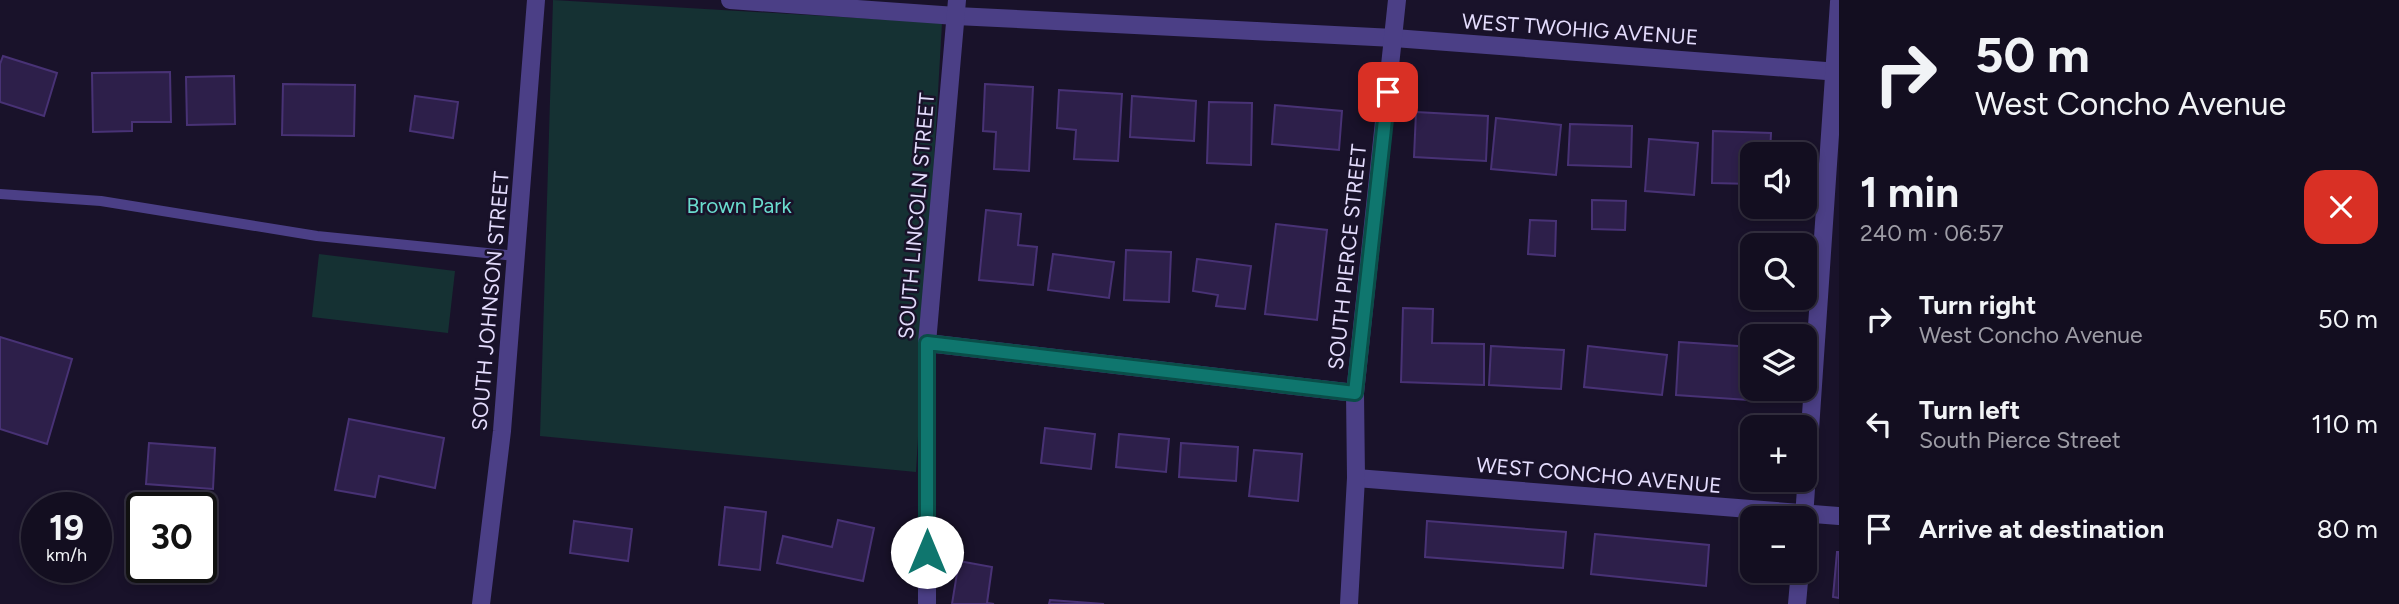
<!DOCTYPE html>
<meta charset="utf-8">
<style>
:root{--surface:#130e20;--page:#1c1729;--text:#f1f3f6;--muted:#9d9ca5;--line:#322e3e}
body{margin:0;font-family:Figtree,sans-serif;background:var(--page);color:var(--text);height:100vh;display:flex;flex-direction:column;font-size:26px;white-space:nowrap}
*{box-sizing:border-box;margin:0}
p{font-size:23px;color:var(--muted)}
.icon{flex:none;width:38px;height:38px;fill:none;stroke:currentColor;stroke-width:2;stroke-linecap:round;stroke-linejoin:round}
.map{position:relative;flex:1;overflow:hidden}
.drawer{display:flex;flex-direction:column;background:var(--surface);width:560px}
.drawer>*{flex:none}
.guide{background:#130e20;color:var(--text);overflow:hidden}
.controls{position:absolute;left:1740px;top:142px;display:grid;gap:14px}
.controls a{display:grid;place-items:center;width:77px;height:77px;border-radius:14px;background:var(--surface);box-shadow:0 4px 10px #0003,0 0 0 2px var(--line);font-size:35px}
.speed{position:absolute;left:21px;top:492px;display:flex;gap:14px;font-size:35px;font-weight:700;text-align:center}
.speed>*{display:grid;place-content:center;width:91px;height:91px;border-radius:50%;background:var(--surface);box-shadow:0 4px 10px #0003,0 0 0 2px var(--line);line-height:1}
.speed small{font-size:18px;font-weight:400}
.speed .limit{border:4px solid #111;border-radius:10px;background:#fff;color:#111}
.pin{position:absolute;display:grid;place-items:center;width:60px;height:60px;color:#fff;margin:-30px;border-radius:14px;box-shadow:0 4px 10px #0006}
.me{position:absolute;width:77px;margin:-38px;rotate:0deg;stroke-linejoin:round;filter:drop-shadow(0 0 5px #0008)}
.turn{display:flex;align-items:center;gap:24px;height:147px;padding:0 21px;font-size:32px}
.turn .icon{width:91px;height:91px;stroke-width:2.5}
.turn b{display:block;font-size:49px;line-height:60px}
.round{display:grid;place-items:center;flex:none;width:74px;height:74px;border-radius:21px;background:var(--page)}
.summary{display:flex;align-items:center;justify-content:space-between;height:119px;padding:0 21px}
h1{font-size:42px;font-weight:700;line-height:52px}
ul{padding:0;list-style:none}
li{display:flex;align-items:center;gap:21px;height:105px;padding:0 21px}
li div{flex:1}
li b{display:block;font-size:26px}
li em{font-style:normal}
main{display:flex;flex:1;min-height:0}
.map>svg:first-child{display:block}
.green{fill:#153133}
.building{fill:#2d1f4a;stroke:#483275;stroke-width:2}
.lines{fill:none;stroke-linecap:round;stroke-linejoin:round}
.service{stroke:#4b3f86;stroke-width:10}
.minor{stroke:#4b3f86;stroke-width:18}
.tertiary{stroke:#4b3f86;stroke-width:18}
.route-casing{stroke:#0a4d48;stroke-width:18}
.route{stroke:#0f766e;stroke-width:12}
.labels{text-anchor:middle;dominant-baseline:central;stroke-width:5;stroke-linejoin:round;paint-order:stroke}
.street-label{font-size:21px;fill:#e4dcfd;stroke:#19122a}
.park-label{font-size:21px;fill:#6adcce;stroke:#19122a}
</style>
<main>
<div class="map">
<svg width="1839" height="604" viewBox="0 0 1839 604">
<rect width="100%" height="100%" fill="#19122a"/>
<g class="green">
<polygon points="553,0 942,23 916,472 540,436"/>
<polygon points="319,254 455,271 448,333 312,317"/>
</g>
<g class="building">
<polygon points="3,56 57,73 44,116 0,102 0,64"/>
<polygon points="170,72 171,122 132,122 132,131 93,132 92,73"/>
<polygon points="234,76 235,124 187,125 186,77"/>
<polygon points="283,84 355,85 354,136 282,135"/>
<polygon points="985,84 1033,87 1029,171 994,169 996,132 983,131"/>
<polygon points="1059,90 1122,94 1118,161 1074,159 1076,130 1057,128"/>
<polygon points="415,96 458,102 453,138 410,131"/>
<polygon points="1132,96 1196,101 1194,141 1130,137"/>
<polygon points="1209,102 1252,103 1251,165 1207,163"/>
<polygon points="1275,105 1342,111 1339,150 1272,144"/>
<polygon points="1416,112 1488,116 1486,161 1414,157"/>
<polygon points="1496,118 1561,125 1556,175 1491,169"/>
<polygon points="1570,124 1632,126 1631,167 1568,165"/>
<polygon points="1713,131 1771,133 1770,154 1752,154 1752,184 1712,183"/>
<polygon points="1649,139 1698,143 1694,195 1645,191"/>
<polygon points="1592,200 1626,201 1625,230 1592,229"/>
<polygon points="986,210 1021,214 1018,245 1037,247 1033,285 979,280"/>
<polygon points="1530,220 1556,221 1555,256 1528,254"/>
<polygon points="1276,224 1327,230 1317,320 1265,314"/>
<polygon points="1126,250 1171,252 1169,302 1124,300"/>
<polygon points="1053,254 1114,262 1109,298 1048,290"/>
<polygon points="1197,259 1251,266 1245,309 1216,306 1218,295 1193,291"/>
<polygon points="1403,308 1433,309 1432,343 1484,344 1484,385 1401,382"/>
<polygon points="0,337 72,359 47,444 0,429"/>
<polygon points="1679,342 1752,347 1748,400 1676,395"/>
<polygon points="1491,346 1564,350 1561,389 1489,385"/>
<polygon points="1588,346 1667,355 1662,395 1584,387"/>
<polygon points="349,419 444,438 435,488 379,476 375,497 335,490"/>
<polygon points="1045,428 1095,434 1091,469 1041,463"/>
<polygon points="1119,434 1169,439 1166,472 1116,467"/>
<polygon points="149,443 215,448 213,489 146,484"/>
<polygon points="1181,443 1238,447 1236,481 1179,477"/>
<polygon points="1254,450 1302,454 1298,501 1249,496"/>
<polygon points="725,507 766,512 760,570 719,565"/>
<polygon points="838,520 874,528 863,581 777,563 783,536 832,547"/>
<polygon points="574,521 632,529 628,561 570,553"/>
<polygon points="1427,521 1566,532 1563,568 1425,557"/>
<polygon points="1595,534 1709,545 1706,586 1591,574"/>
<polygon points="1837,552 1839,552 1839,598 1833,597"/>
<polygon points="959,561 992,567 987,603 994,604 952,604"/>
<polygon points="1050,600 1104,604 1049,604"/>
</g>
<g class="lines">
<polyline class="service" points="0,194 101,201 317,236 516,256"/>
<g class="minor">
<polyline points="730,0 956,16 1394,38 1839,72"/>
<polyline points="927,343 1355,393"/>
<polyline points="1356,478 1839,516"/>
<polyline points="1804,518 1839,2"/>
<polyline points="927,604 927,343 957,0"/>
<polyline points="1349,604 1356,478 1355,393 1397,0"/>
<polyline points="1797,604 1800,570"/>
</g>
<polyline class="tertiary" points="481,604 502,431 536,0"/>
</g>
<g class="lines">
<g class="route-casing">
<polyline id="route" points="927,552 927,343 1355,393 1388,92"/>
</g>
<use href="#route" class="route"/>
</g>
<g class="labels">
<g class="street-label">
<text transform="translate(1580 29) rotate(4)">WEST TWOHIG AVENUE</text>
<text transform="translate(916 216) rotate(-85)">SOUTH LINCOLN STREET</text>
<text transform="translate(1347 257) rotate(-84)">SOUTH PIERCE STREET</text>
<text transform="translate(490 301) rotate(-85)">SOUTH JOHNSON STREET</text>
<text transform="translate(1599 475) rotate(5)">WEST CONCHO AVENUE</text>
</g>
<g class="park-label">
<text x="739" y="205">Brown Park</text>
</g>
</g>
</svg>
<div class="controls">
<a><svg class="icon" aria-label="sound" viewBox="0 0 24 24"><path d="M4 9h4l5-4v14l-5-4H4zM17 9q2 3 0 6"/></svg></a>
<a><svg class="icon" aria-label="search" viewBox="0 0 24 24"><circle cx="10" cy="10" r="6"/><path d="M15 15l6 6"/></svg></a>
<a><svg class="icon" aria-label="layers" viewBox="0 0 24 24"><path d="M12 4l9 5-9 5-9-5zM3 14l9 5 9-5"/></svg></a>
<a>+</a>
<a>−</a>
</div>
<div class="speed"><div>19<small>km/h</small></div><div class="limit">30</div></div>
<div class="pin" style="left:1388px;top:92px;background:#d93025"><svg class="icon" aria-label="arrive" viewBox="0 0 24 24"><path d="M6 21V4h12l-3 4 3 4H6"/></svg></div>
<svg class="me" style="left:927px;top:552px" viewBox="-20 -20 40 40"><circle r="19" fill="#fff"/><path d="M0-13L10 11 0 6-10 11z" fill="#0f766e"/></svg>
</div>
<section class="drawer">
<div class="guide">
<div class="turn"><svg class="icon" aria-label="right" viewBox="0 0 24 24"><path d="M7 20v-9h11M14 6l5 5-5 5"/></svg><div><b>50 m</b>West Concho Avenue</div></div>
</div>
<div class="summary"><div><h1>1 min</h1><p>240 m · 06:57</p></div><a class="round" style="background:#d93025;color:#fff"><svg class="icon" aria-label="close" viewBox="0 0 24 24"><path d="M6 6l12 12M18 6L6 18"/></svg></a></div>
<ul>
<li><svg class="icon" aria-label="right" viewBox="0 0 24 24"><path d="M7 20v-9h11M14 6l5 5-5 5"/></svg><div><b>Turn right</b><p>West Concho Avenue</p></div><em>50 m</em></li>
<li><svg class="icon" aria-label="left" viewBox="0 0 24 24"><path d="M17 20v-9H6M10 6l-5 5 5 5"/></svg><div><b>Turn left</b><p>South Pierce Street</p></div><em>110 m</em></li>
<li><svg class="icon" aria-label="arrive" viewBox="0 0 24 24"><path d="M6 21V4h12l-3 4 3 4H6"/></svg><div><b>Arrive at destination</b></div><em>80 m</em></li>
</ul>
</section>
</main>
